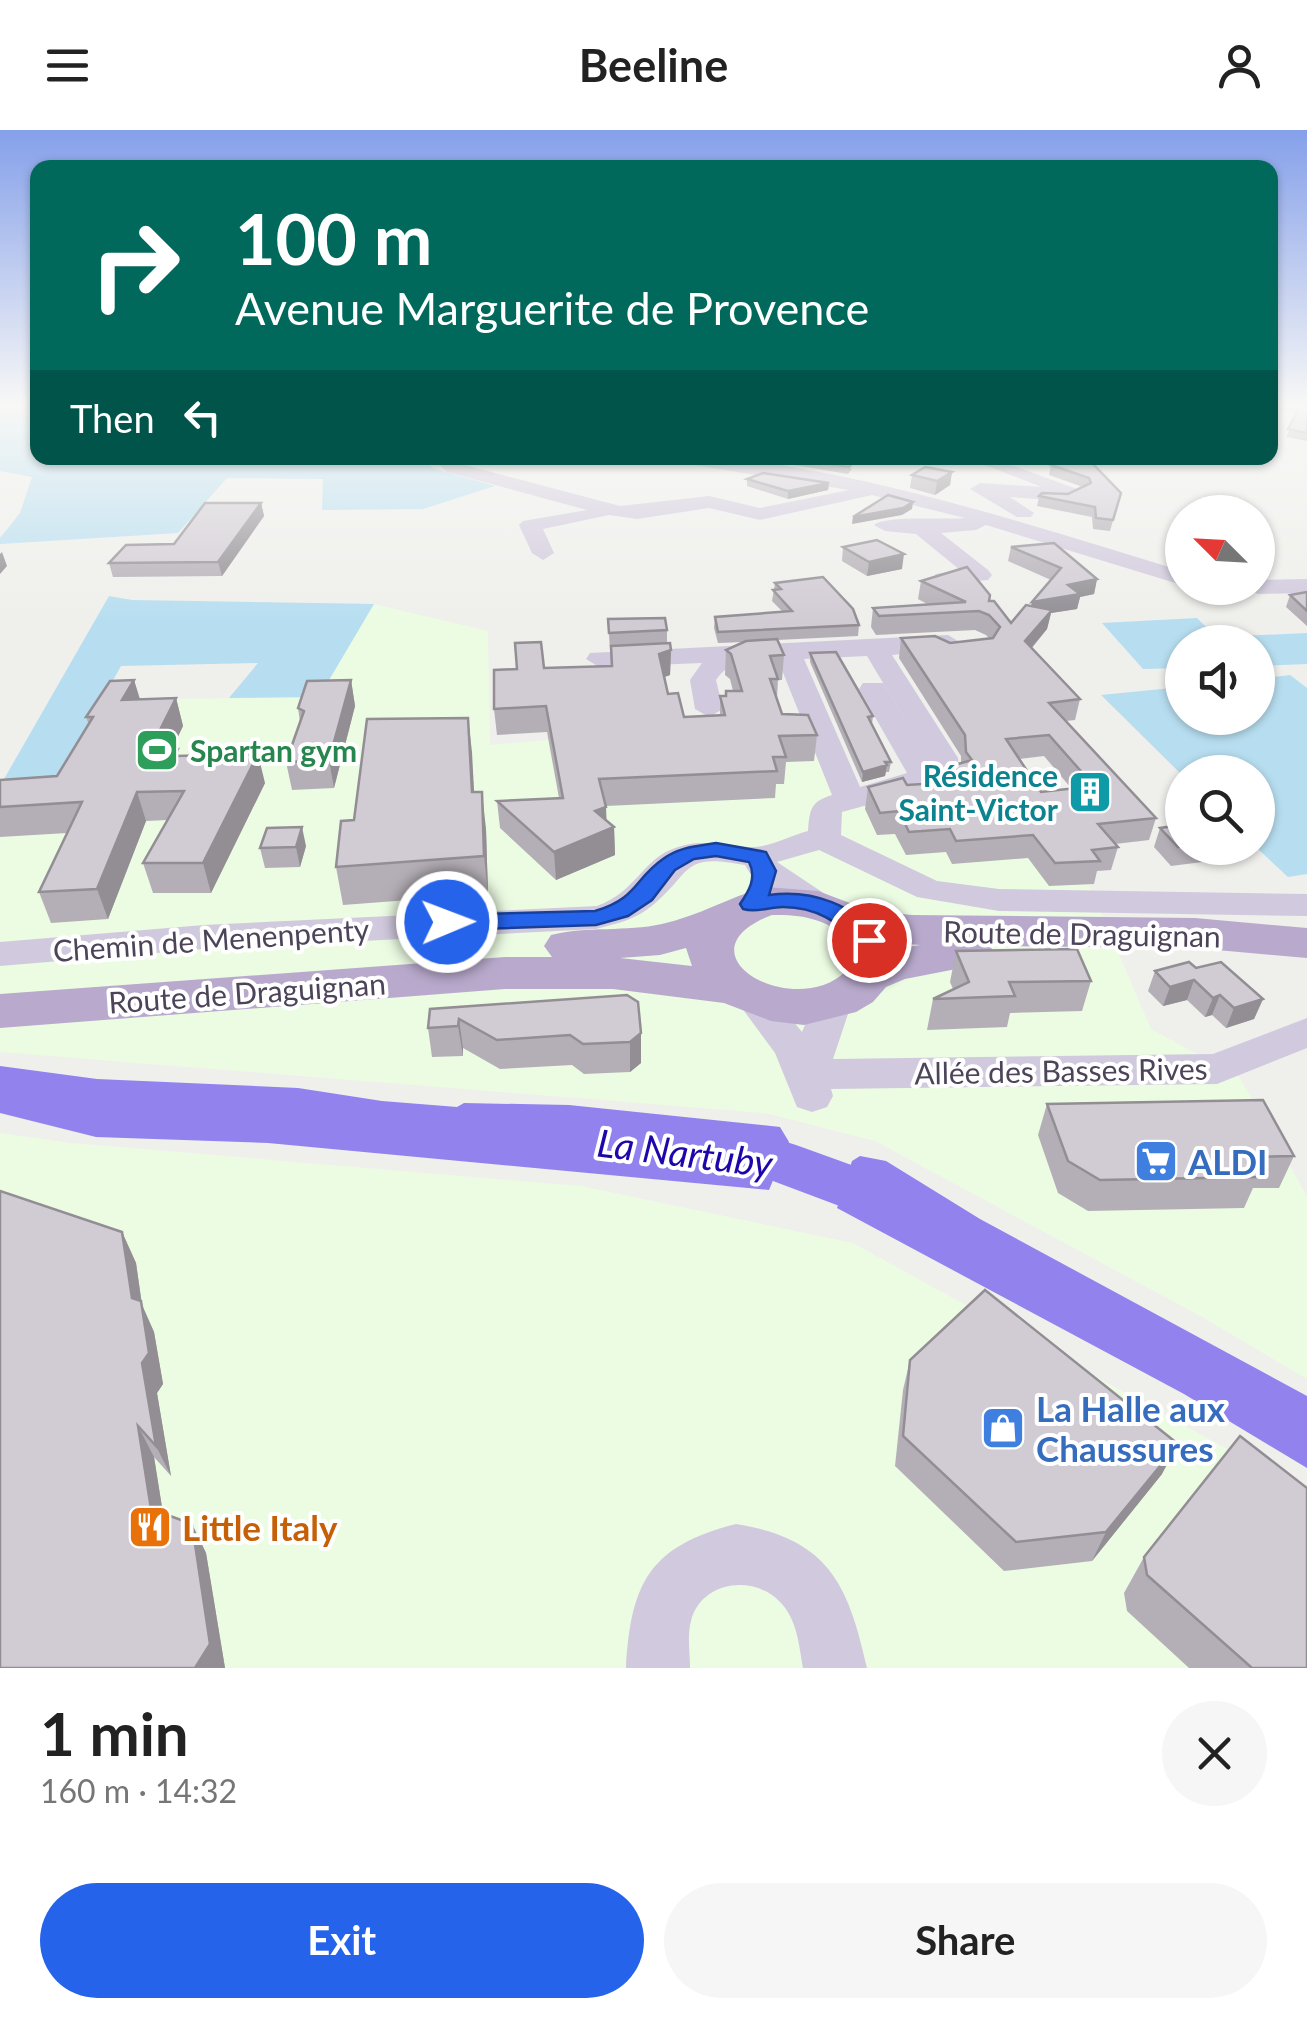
<!DOCTYPE html>
<meta charset="utf-8">
<style>
:root{--surface:#fff;--page:#f6f6f6;--text:#222;--muted:#767676;--accent:#2563eb}
body{margin:0;font-family:Lato,sans-serif;background:var(--page);color:var(--text);height:100vh;display:flex;flex-direction:column;font-size:38px;white-space:nowrap}
*{box-sizing:border-box;margin:0}
p{font-size:32px;color:var(--muted)}
.icon{flex:none;width:55px;height:55px;fill:none;stroke:currentColor;stroke-width:2;stroke-linecap:round;stroke-linejoin:round}
.map{position:relative;height:1538px;overflow:hidden}
.drawer{display:flex;flex-direction:column;background:var(--surface);flex:1}
.drawer>*{flex:none}
.hud{position:absolute;left:30px;top:30px;width:1248px;height:305px;border-radius:20px;box-shadow:0 2px 8px #0004;background:#00695c;color:#fff;overflow:hidden}
.needle{width:65px;rotate:294deg}
.tools{position:absolute;left:1165px;top:365px;display:grid;gap:20px}
.tools a{display:grid;place-items:center;width:110px;height:110px;border-radius:50%;background:var(--surface);box-shadow:0 2px 8px #0004;font-size:50px}
.pin{position:absolute;display:grid;place-items:center;width:85px;height:85px;color:#fff;margin:-42px;border:5px solid #fff;border-radius:50%;box-shadow:0 2px 10px #0007}
.me{position:absolute;width:110px;margin:-55px;rotate:89deg;stroke-linejoin:round;filter:drop-shadow(0 0 8px #0008)}
.turn{display:flex;align-items:center;gap:35px;height:210px;padding:0 40px;font-size:45px}
.turn .icon{width:130px;height:130px;stroke-width:2.5}
.turn b{display:block;font-size:70px;line-height:85px}
.then{display:flex;align-items:center;height:95px;padding:0 40px;background:#0003;gap:20px;font-size:38px}
.round{display:grid;place-items:center;flex:none;width:105px;height:105px;border-radius:52px;background:var(--page)}
.headline{display:flex;align-items:center;justify-content:space-between;height:170px;padding:0 40px}
h1{font-size:60px;font-weight:700;line-height:75px}
.primary-button{display:flex;gap:20px;margin-top:auto;padding:20px 40px}
.primary-button a{flex:1;height:115px;border-radius:60px;background:var(--accent);color:#fff;font-size:40px;font-weight:700;line-height:115px;text-align:center}
.primary-button a+a{background:var(--page);color:var(--text)}
header{display:flex;justify-content:space-between;align-items:center;height:130px;padding:0 40px;background:var(--surface);font-size:45px;font-weight:700}
.map>svg:first-child{display:block}
.commercial{fill:#ecfce3}
.green{fill:#b7def0}
.water{fill:#9182ee}
.lines{fill:none;stroke-linecap:round;stroke-linejoin:round}
.river{fill:#9182ee;fill-rule:evenodd}
.minor{fill:#d1c9dd;fill-rule:evenodd}
.major{fill:#b9aacd;fill-rule:evenodd}
.wall{fill:#b4afb6;fill-rule:evenodd}
.shaded-wall{fill:#928e94}
.building{fill:#d1cbd4;stroke:#928e94;stroke-width:2.5;fill-rule:evenodd}
.route{fill:#2563eb;stroke:#184099;stroke-width:2.5}
.labels{text-anchor:middle;dominant-baseline:central;stroke-width:8;stroke-linejoin:round;paint-order:stroke}
.leisure-label{font-size:30px;font-weight:bold;fill:#27864d;stroke:#fff;text-anchor:start}
.culture-label{font-size:30px;font-weight:bold;fill:#0d838f;stroke:#fff;text-anchor:end}
.street-label{font-size:30px;fill:#4d445a;stroke:#fff}
.near-shop-label{font-size:35px;font-weight:bold;fill:#366cbe;stroke:#fff;text-anchor:start}
.near-food-label{font-size:35px;font-weight:bold;fill:#c56008;stroke:#fff;text-anchor:start}
.near-water-label{font-size:38px;font-style:italic;fill:#1e07aa;stroke:#fff}
</style>
<header><svg class="icon" aria-label="menu" viewBox="0 0 24 24"><path d="M4 6h16M4 12h16M4 18h16"/></svg>Beeline<svg class="icon" aria-label="person" viewBox="0 0 24 24"><circle cx="12" cy="8" r="4"/><path d="M4 21q1-7 8-7t8 7"/></svg></header>
<div class="map">
<svg width="1307" height="1538" viewBox="0 0 1307 1538">
<rect width="100%" height="100%" fill="#efefec"/>
<g class="commercial">
<polygon points="374,474 488,501 490,615 816,586 856,668 1049,661 1151,899 1239,947 1307,1066 1307,1249 1202,1187 875,1011 765,983 0,922 0,671 102,570 319,567"/>
<polygon points="0,1003 71,1013 581,1056 853,1113 1307,1363 1307,1538 0,1538"/>
</g>
<g class="green">
<polygon points="0,275 37,275 38,328 426,328 432,338 495,356 423,379 322,380 323,349 227,348 178,403 0,414 0,408 20,383 32,347 0,341"/>
<polygon points="109,466 132,470 374,474 319,567 229,568 258,533 121,536 102,570 66,667 0,656"/>
<polygon points="1197,488 1216,507 1307,503 1307,534 1258,536 1258,512 1182,512 1182,538 1143,539 1102,493"/>
<polygon points="1290,545 1307,558 1307,744 1288,747 1257,718 1258,642 1182,645 1101,565 1182,557 1182,588 1258,588 1258,549"/>
</g>
<g class="water">
<polygon points="0,936 97,949 298,958 382,971 457,977 464,973 569,975 780,997 789,1012 769,1060 268,1013 96,1007 0,983"/>
<polygon points="860,1026 886,1031 980,1089 1307,1266 1307,1338 1184,1264 837,1078 852,1031"/>
</g>
<g class="lines">
<polygon class="river" points="727,1004 777,1009 796,1015 918,1059 926,1075 918,1091 898,1098 773,1051 708,1040 700,1025 708,1010"/>
<g class="minor">
<path d="M432 328H452L461 334 620 376 709 366 760 378 849 360 688 334 679 328C734 324 790 336 845 347 959 371 1070 407 1182 441V455L986 395 976 400 941 403 988 440 992 445 988 450 936 454 932 449 936 444 960 440 916 404 885 401 874 395C886 385 945 390 965 388L872 365 760 390 709 378 637 389 609 385 543 399 554 423 543 430 532 423 519 395 523 391 587 380 447 342Z"/>
<polygon points="966,328 992,328 1085,362 1064,371 1010,367 1034,383 1031,387 1017,387 970,359 980,353 1042,357"/>
<polygon points="1307,449 1307,463 1258,464 1247,458 1258,458 1258,450"/>
<path d="M948 505 961 513 957 518 892 525 958 628 959 642 937 656 842 682 841 705 937 751 999 759 1307 764V786L999 781 917 767 819 720 777 732 828 766 834 774 828 782C801 789 757 759 745 735 681 723 694 740 653 775 637 789 616 794 596 799L204 819 0 836V812L204 795 597 776C635 762 641 733 670 720 701 706 725 717 755 717 772 716 792 705 808 701 810 679 810 672 832 665L778 530C753 531 732 527 716 550L723 579 709 587 695 579 690 550 702 533 599 537 586 529 590 523ZM867 526 928 628 883 553H863L859 559 907 643 860 657 804 529Z"/>
<polygon points="755,857 769,861 802,902 819,863 833,859 847,863 852,872 833,929 1213,924 1307,888 1307,918 1217,954 831,959 833,966 827,977 812,982 797,977 775,923 736,870 741,861"/>
<path d="M736 1394C828 1409 848 1453 867 1538H803C799 1515 797 1489 780 1472 754 1444 701 1451 691 1491 687 1505 690 1523 690 1538H626C631 1452 650 1416 736 1394Z"/>
</g>
<path class="major" d="M766 757 818 761 871 781 912 785 1195 788 1307 798V828L1195 818 990 816 994 822 987 833 905 849 886 857 873 872 856 882 804 895 771 891 724 873 613 859H505L0 898V864L505 827H552L544 816 551 805C587 796 626 802 662 794 699 786 729 767 766 757ZM772 785C800 784 834 789 849 814L846 841C794 892 673 823 772 785ZM895 813 920 815 896 819ZM686 818 692 836 620 828 660 825Z"/>
</g>
<g class="wall">
<polygon points="1270,275 1307,275 1307,311 1286,307 1297,284 1270,277"/>
<polygon points="753,328 837,328 852,339 848,344"/>
<polygon points="1003,328 1030,328 1023,333"/>
<polygon points="1060,328 1121,363 1110,401 1093,399 1092,387 1037,376 1039,366 1068,364 1083,357 1049,345 1051,335"/>
<polygon points="952,342 950,355 935,365 910,358 912,345"/>
<polygon points="747,349 829,353 828,360 788,369 747,356"/>
<polygon points="261,373 264,386 222,446 113,447 109,433 174,414"/>
<polygon points="843,417 902,439 867,446 842,431"/>
<path d="M1011 417 1097 449 1094 464 1080 467 1077 479 1051 483 1047 499 1032 518 1080 569 1075 590 1066 591 1156 688 1149 710 1115 714 1118 717 1111 740 1097 741 1094 754 1049 756 1028 728 952 734 946 722 906 725 895 704 877 705 865 679 868 657 948 653 951 636 961 633V626L899 528 901 508 950 513 989 508 986 505 975 500 876 505 871 497 873 478 929 475 918 469 921 451 989 471 1011 493 1031 476 1032 472 1051 450 1008 431ZM1044 626 1071 658 1041 662 1019 629Z"/>
<polygon points="775,453 859,495 858,506 777,510 784,525 782,550 778,550 777,568 782,584 817,605 814,631 786,632 784,654 776,654 775,668 606,676 606,691 614,697 615,725 556,750 500,698 497,671 559,668 547,602 497,605 494,579 611,536 608,489 667,500 667,514 671,520 670,545 664,547 668,564 684,587 720,585 720,566 725,566 733,561 730,549 725,545 726,520 744,512 718,513 714,498 715,487 782,481 772,471"/>
<polygon points="1307,462 1307,496 1286,477 1290,465"/>
<polygon points="810,523 873,586 872,594 891,632 889,642 886,642 885,646 862,652 810,532"/>
<polygon points="134,550 140,569 176,568 183,596 172,619 180,626 265,653 211,763 153,763 143,733 168,690 146,691 108,789 51,793 39,762 67,703 0,707 0,650 57,646 89,595 86,587"/>
<polygon points="351,550 355,576 334,658 292,660 286,632 300,592 298,578"/>
<polygon points="468,588 474,662 486,699 488,764 343,775 336,737 354,690"/>
<polygon points="1182,695 1182,718 1238,718 1234,728 1171,736 1154,717 1160,698"/>
<polygon points="306,716 300,737 265,738 260,718"/>
<polygon points="956,821 1091,851 1082,881 1010,883 1007,897 927,900 933,869 953,859 950,852"/>
<polygon points="1196,838 1263,869 1254,889 1226,898 1212,885 1205,887 1187,870 1163,876 1148,861 1155,841"/>
<polygon points="430,879 641,903 641,933 630,942 584,944 572,935 500,939 463,918 463,926 432,927 428,898"/>
<polygon points="1047,974 1294,1026 1279,1058 1253,1058 1244,1078 1088,1081 1058,1063 1038,1005"/>
<polygon points="122,1102 136,1133 142,1175 154,1202 163,1254 157,1263 171,1346 154,1327 163,1384 192,1394 206,1423 225,1538 0,1538"/>
<polygon points="910,1230 1162,1344 1092,1431 1004,1441 895,1336 903,1260"/>
<polygon points="1144,1427 1307,1538 1189,1538 1127,1481 1124,1463"/>
</g>
<g class="shaded-wall">
<polygon points="952,342 950,355 935,365 937,351"/>
<polygon points="829,353 828,360 788,369 788,361"/>
<polygon points="913,372 912,379 902,385 852,394 853,387"/>
<polygon points="261,373 264,386 222,446 218,432"/>
<polygon points="2,422 7,436 0,444 0,424"/>
<polygon points="904,424 902,439 867,446 869,432"/>
<polygon points="1097,449 1094,464 1080,467 1077,479 1051,483 1047,499 1021,530 1032,472 1068,455"/>
<polygon points="671,520 670,545 659,549 659,524"/>
<polygon points="134,550 142,577 122,570"/>
<polygon points="351,550 355,576 334,658 329,630"/>
<polygon points="176,568 183,596 158,648 150,620"/>
<polygon points="468,588 472,622 476,699 472,662"/>
<polygon points="258,624 265,653 211,763 203,733"/>
<polygon points="887,635 885,646 862,652 863,642"/>
<polygon points="137,662 146,691 108,789 97,759"/>
<polygon points="482,662 486,699 488,764 484,726"/>
<polygon points="606,677 607,700 614,697 615,725 556,750 554,722 595,681"/>
<polygon points="302,697 306,716 300,737 296,717"/>
<polygon points="1194,850 1187,870 1163,876 1170,857"/>
<polygon points="1220,865 1212,885 1205,887 1213,868"/>
<polygon points="1263,869 1254,889 1226,898 1234,878"/>
<polygon points="459,889 463,918 463,926 458,896"/>
<polygon points="641,903 641,933 630,942 630,912"/>
<polygon points="122,1102 136,1133 142,1175 154,1202 163,1254 157,1263 171,1346 156,1316"/>
<polygon points="138,1296 154,1327 167,1408 151,1379"/>
<polygon points="1178,1314 1162,1344 1092,1431 1106,1402"/>
<polygon points="192,1394 206,1423 225,1538 195,1538"/>
</g>
<g class="building">
<polygon points="1293,275 1307,275 1307,303 1288,299 1300,277"/>
<polygon points="793,328 834,328 853,332 849,337"/>
<polygon points="1060,328 1076,328 1089,330 1121,363 1113,390 1096,388 1095,377 1039,366 1042,363 1068,364 1091,353 1089,348 1051,335"/>
<polygon points="925,337 952,342 937,351 912,345"/>
<polygon points="763,343 829,353 788,361 747,349"/>
<polygon points="888,365 913,372 903,378 853,387"/>
<polygon points="205,373 261,373 218,432 109,433 126,415 174,414"/>
<polygon points="877,410 904,424 869,432 843,417"/>
<polygon points="1054,413 1097,449 1068,455 1080,464 1032,472 1061,438 1011,417"/>
<path d="M967 437 990 465 989 471H994L1011 493 1026 475 1052 480 1025 511 1080 569 1049 573 1156 688 1098 694 1118 717 1092 720 1100 731 1055 733 1033 705 956 711 950 699 909 702 899 681 880 683 868 657 903 648 907 655 972 651 951 636 972 630 966 622 965 605 901 508 935 506 950 513 993 508 1000 497 989 485 979 481 879 486 873 478 966 472 921 451ZM1049 605 1094 656 1041 662 1006 609Z"/>
<polygon points="823,447 853,479 859,495 718,502 715,487 792,481 773,460 781,459 775,453"/>
<polygon points="1307,462 1307,481 1290,465"/>
<polygon points="665,488 667,500 609,503 608,489"/>
<polygon points="777,509 784,525 770,526 778,549 770,549 782,584 808,585 817,605 779,606 786,627 773,627 777,641 599,649 606,677 595,681 614,697 554,722 497,671 563,668 546,576 494,579 494,540 517,539 515,513 541,512 544,538 612,536 611,516 670,513 671,520 659,524 668,564 678,563 684,587 725,585 720,566 726,566 726,561 742,561 731,524 726,520 746,511"/>
<polygon points="836,522 873,586 868,587 891,632 885,632 887,635 863,642 810,523"/>
<polygon points="134,550 122,570 176,568 150,620 178,619 175,626 258,624 203,733 143,733 184,661 137,662 97,759 39,762 82,672 0,677 0,650 57,646 93,587 86,587 110,551"/>
<polygon points="351,550 329,630 286,632 304,581 298,578 307,551"/>
<polygon points="468,588 472,662 482,662 484,726 336,737 341,691 354,690 367,589"/>
<polygon points="1182,695 1182,716 1178,717 1160,698"/>
<polygon points="302,697 296,717 260,718 267,698"/>
<polygon points="1077,819 1091,851 1009,852 1015,866 933,869 969,852 956,821"/>
<polygon points="1189,832 1196,838 1221,832 1263,869 1234,878 1220,865 1213,868 1194,850 1170,857 1155,841"/>
<polygon points="627,865 638,872 641,903 630,912 583,914 570,905 497,910 459,889 458,896 428,898 430,879"/>
<polygon points="1263,970 1294,1026 1248,1027 1259,1047 1100,1050 1068,1031 1047,974"/>
<polygon points="0,1061 122,1102 132,1168 141,1171 149,1223 142,1233 156,1316 138,1296 151,1379 192,1394 210,1514 195,1538 0,1538"/>
<polygon points="985,1160 1178,1314 1106,1402 1016,1412 903,1306 910,1230"/>
<polygon points="1240,1306 1307,1358 1307,1538 1252,1538 1147,1445 1144,1427"/>
</g>
<linearGradient id="sky" x2="0" y2="1"><stop stop-color="#85a0ea"/><stop offset="0.56" stop-color="#f8f8f6"/><stop offset="1" stop-color="#f8f8f6" stop-opacity="0"/></linearGradient>
<rect width="1307" height="491" fill="url(#sky)"/>
<path class="route" d="M716 713 766 722 776 741 769 765C812 759 856 775 881 810L878 815H861C838 792 817 777 783 777 769 777 757 783 743 779L740 774C749 761 757 748 749 732L716 726 694 729 675 740 652 770 628 786 596 795 447 800 435 792 447 785 595 781C638 768 634 749 663 729 679 717 697 716 716 713Z"/>
<defs>
<g id="stadium-square" transform="scale(2.25)"><rect x="-9" y="-9" width="18" height="18" rx="4" fill="#2e9e5b" stroke="#fff"/><path d="M0-5a6.5 5 0 1 0 0 10a6.5 5 0 1 0 0-10ZM-3.5-1.8h7v3.6h-7Z" fill="#fff"/></g>
<g id="building-square" transform="scale(2.25)"><rect x="-9" y="-9" width="18" height="18" rx="4" fill="#0f9aa8" stroke="#fff"/><path d="M-4-6H4V6H1V3H-1V6H-4ZM-2.5-4.3h1.7v1.8h-1.7ZM.8-4.3h1.7v1.8H.8ZM-2.5-1h1.7V.8h-1.7ZM.8-1h1.7V.8H.8Z" fill="#fff"/></g>
<g id="supermarket-square" transform="scale(2.25)"><rect x="-9" y="-9" width="18" height="18" rx="4" fill="#3f7fe0" stroke="#fff"/><path d="M-6-5.5h2.5l.6 2H6L4.5 2H-2.5L-4.4-4H-6ZM-1.5 3.2a1.3 1.3 0 1 0 .1 0ZM3 3.2a1.3 1.3 0 1 0 .1 0Z" fill="#fff"/></g>
<g id="shop-square" transform="scale(2.25)"><rect x="-9" y="-9" width="18" height="18" rx="4" fill="#3f7fe0" stroke="#fff"/><path d="M-5-2.5h2.3a2.7 3.5 0 0 1 5.4 0H5L5.5 6h-11ZM-1.5-2.5h3a1.5 2.3 0 0 0-3 0Z" fill="#fff"/></g>
<g id="restaurant-square" transform="scale(2.25)"><rect x="-9" y="-9" width="18" height="18" rx="4" fill="#e8710a" stroke="#fff"/><path d="M-5-6h1v4h1v-4h1v4h1v-4h1v5L-1.5 .5V6h-2V.5L-5-1ZM5-6V6H3V1.5H1.5Q1.5-4 5-6Z" fill="#fff"/></g>
</defs>
<g fill-rule="evenodd">
<use href="#stadium-square" x="157" y="620"/>
<use href="#building-square" x="1090" y="662"/>
<use href="#supermarket-square" x="1156" y="1031"/>
<use href="#shop-square" x="1003" y="1298"/>
<use href="#restaurant-square" x="150" y="1397"/>
</g>
<g class="labels">
<g class="leisure-label">
<text x="190" y="620">Spartan gym</text>
</g>
<g class="culture-label">
<text x="1058" y="645">Résidence<tspan x="1058" dy="34">Saint-Victor</tspan></text>
</g>
<g class="street-label">
<text transform="translate(1082 803) rotate(1)">Route de Draguignan</text>
<text transform="translate(211 809) rotate(-4)">Chemin de Menenpenty</text>
<text transform="translate(247 862) rotate(-4)">Route de Draguignan</text>
<text transform="translate(1061 940) rotate(-1)">Allée des Basses Rives</text>
</g>
<g class="near-shop-label">
<text x="1188" y="1031">ALDI</text>
<text x="1036" y="1278">La Halle aux<tspan x="1036" dy="40">Chaussures</tspan></text>
</g>
<g class="near-food-label">
<text x="182" y="1397">Little Italy</text>
</g>
<g class="near-water-label">
<text transform="translate(685 1022) rotate(7)">La Nartuby</text>
</g>
</g>
</svg>
<div class="tools">
<a><svg class="needle" viewBox="-14 -14 28 28"><path d="M0-13l5 13h-10z" fill="#e53935"/><path d="M0 13l5-13h-10z" fill="#767676"/></svg></a>
<a><svg class="icon" aria-label="sound" viewBox="0 0 24 24"><path d="M4 9h4l5-4v14l-5-4H4zM17 9q2 3 0 6"/></svg></a>
<a><svg class="icon" aria-label="search" viewBox="0 0 24 24"><circle cx="10" cy="10" r="6"/><path d="M15 15l6 6"/></svg></a>
</div>
<div class="pin" style="left:869px;top:810px;background:#d93025"><svg class="icon" aria-label="arrive" viewBox="0 0 24 24"><path d="M6 21V4h12l-3 4 3 4H6"/></svg></div>
<svg class="me" style="left:447px;top:792px" viewBox="-20 -20 40 40"><circle r="17" fill="#2563eb" stroke="#fff" stroke-width="3"/><path d="M0-11L8 9 0 5-8 9z" fill="#fff"/></svg>
<div class="hud">
<div class="turn"><svg class="icon" aria-label="right" viewBox="0 0 24 24"><path d="M7 20v-9h11M14 6l5 5-5 5"/></svg><div><b>100 m</b>Avenue Marguerite de Provence</div></div>
<div class="then">Then<svg class="icon" aria-label="left" viewBox="0 0 24 24"><path d="M17 20v-9H6M10 6l-5 5 5 5"/></svg></div>
</div>
</div>
<section class="drawer">
<div class="headline"><div><h1>1 min</h1><p>160 m · 14:32</p></div><a class="round"><svg class="icon" aria-label="close" viewBox="0 0 24 24"><path d="M6 6l12 12M18 6L6 18"/></svg></a></div>
<div class="primary-button"><a>Exit</a><a>Share</a></div>
</section>
